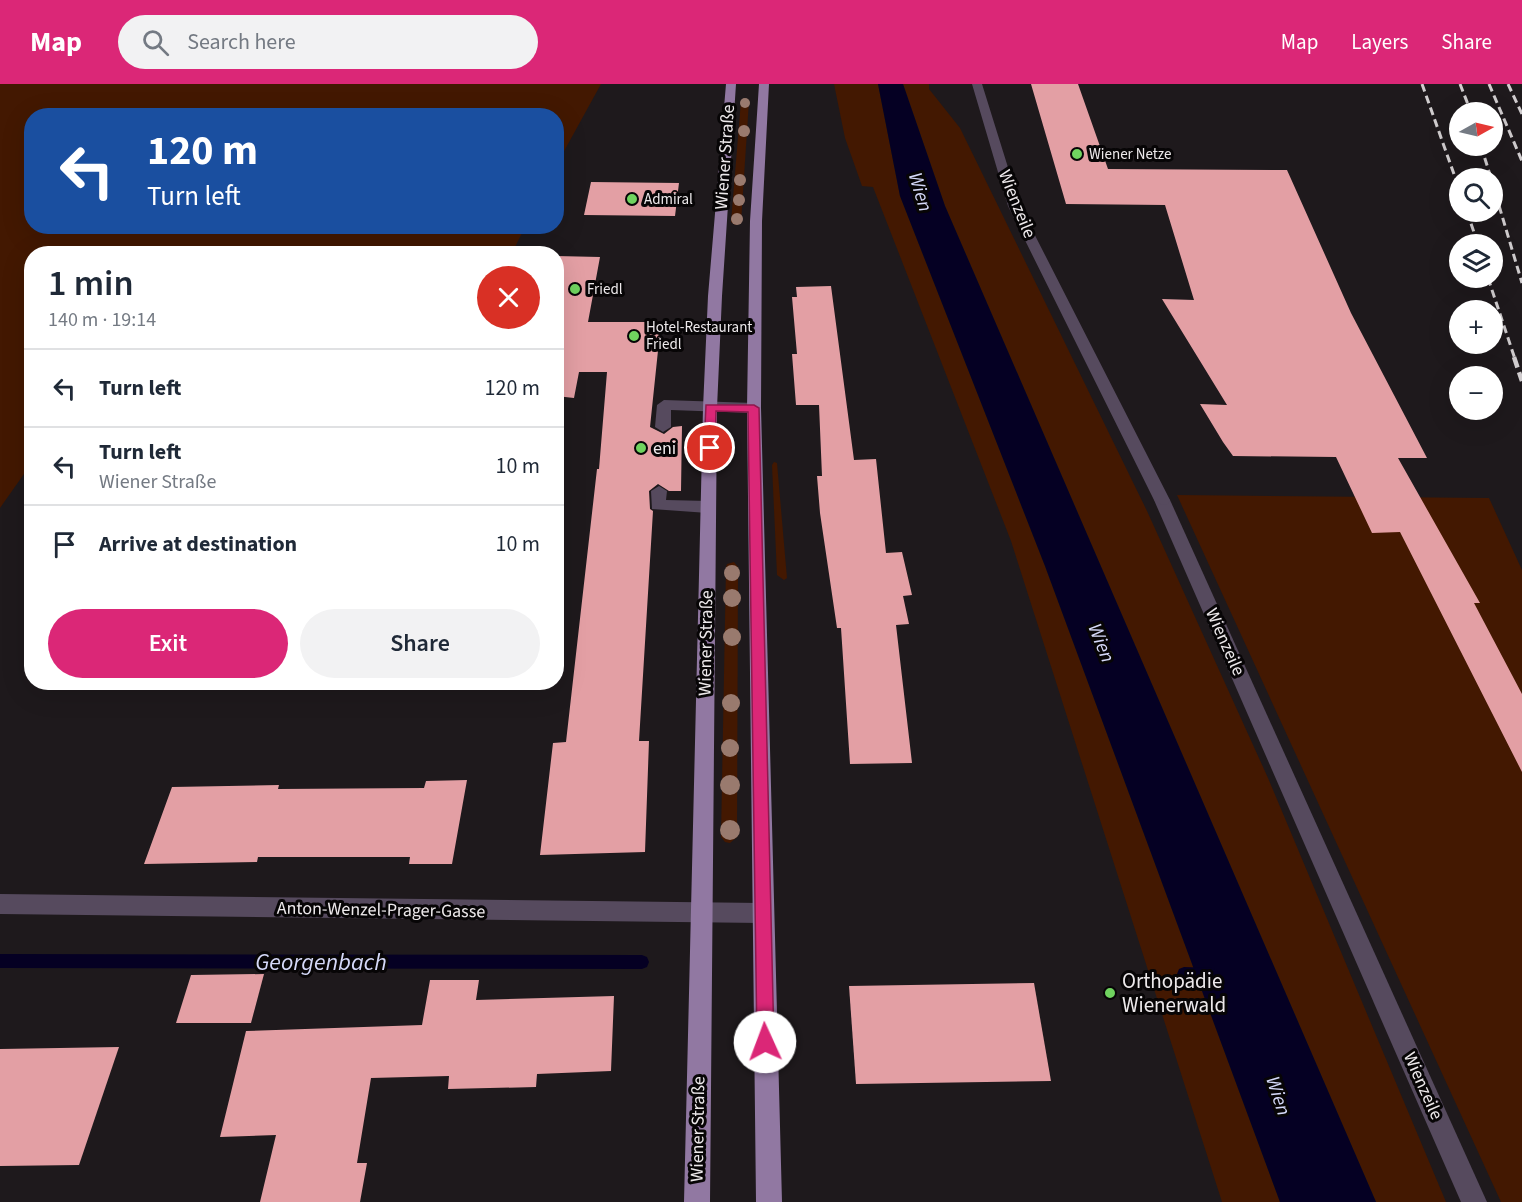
<!DOCTYPE html>
<meta charset="utf-8">
<style>
:root{--surface:#fff;--page:#f2f2f3;--text:#1f2937;--muted:#747a83;--line:#e0e1e3;--accent:#db2777}
body{margin:0;font-family:"Source Sans 3",sans-serif;background:var(--page);color:var(--text);height:100vh;display:flex;flex-direction:column;font-size:22px;white-space:nowrap}
*{box-sizing:border-box;margin:0}
p{font-size:20px;color:var(--muted)}
.icon{flex:none;width:33px;height:33px;fill:none;stroke:currentColor;stroke-width:2;stroke-linecap:round;stroke-linejoin:round}
.map{position:relative;flex:1;overflow:hidden}
.details{position:absolute;left:24px;top:162px;width:540px;height:444px;display:flex;flex-direction:column;background:var(--surface);border-radius:24px;box-shadow:0 6px 24px #0002}
.details>*{flex:none}
.banner{position:absolute;left:24px;top:24px;width:540px;height:126px;border-radius:24px;box-shadow:0 6px 24px #0002;background:#1a4fa0;color:#fff;overflow:hidden}
.needle{width:39px;rotate:82deg}
.tools{position:absolute;left:1449px;top:18px;display:grid;gap:12px}
.tools a{display:grid;place-items:center;width:54px;height:54px;border-radius:50%;background:var(--surface);box-shadow:0 6px 24px #0002;font-size:30px}
.pin{position:absolute;display:grid;place-items:center;width:51px;height:51px;color:#fff;margin:-26px;border:3px solid #fff;border-radius:50%;box-shadow:0 2px 6px #0007}
.me{position:absolute;width:66px;margin:-33px;rotate:358deg;stroke-linejoin:round;filter:drop-shadow(0 0 4px #0008)}
.turn{display:flex;align-items:center;gap:21px;height:126px;padding:0 24px;font-size:27px}
.turn .icon{width:78px;height:78px;stroke-width:2.5}
.turn b{display:block;font-size:42px;line-height:51px}
.round{display:grid;place-items:center;flex:none;width:63px;height:63px;border-radius:32px;background:var(--page)}
.head{display:flex;align-items:center;justify-content:space-between;height:102px;padding:0 24px}
h1{font-size:36px;font-weight:600;line-height:45px}
.action{display:flex;gap:12px;margin-top:auto;padding:12px 24px}
.action a{flex:1;height:69px;border-radius:36px;background:var(--accent);color:#fff;font-size:24px;font-weight:600;line-height:69px;text-align:center}
.action a+a{background:var(--page);color:var(--text)}
ul{padding:0;list-style:none}
li{display:flex;align-items:center;gap:18px;height:78px;padding:0 24px;border-top:2px solid var(--line)}
li div{flex:1}
li b{display:block;font-size:22px}
li em{font-style:normal}
header{display:flex;align-items:center;gap:36px;box-sizing:border-box;height:84px;padding:0 30px;background:var(--accent);color:#fff}
header strong{font-size:28px}
nav{display:flex;gap:33px;margin-inline-start:auto;font-size:21px}
.search{width:420px;height:54px;background:var(--page);display:flex;align-items:center;gap:15px;box-sizing:border-box;padding:0 21px;border-radius:33px;color:var(--muted);font-size:22px}
.map>svg:first-child{display:block}
.green{fill:#431801}
.water{fill:#050023}
.lines{fill:none;stroke-linecap:round;stroke-linejoin:round}
.stream{fill:#050023;fill-rule:evenodd}
.building{fill:#e39fa4}
.lane{fill:#564a5e;fill-rule:evenodd}
.street{fill:#564a5e;fill-rule:evenodd}
.primary{fill:#9178a2;fill-rule:evenodd}
.rail-far1{stroke:#d0ccce;stroke-width:3;stroke-dasharray:8 4.5;stroke-linecap:butt}
.rail{stroke:#d0ccce;stroke-width:4.5;stroke-dasharray:11 5;stroke-linecap:butt}
.tree{fill:#997a6e}
.route{fill:#db2777;stroke:#8e194d;stroke-width:1.5}
.poi-dot{fill:#70d35f;stroke:#070506;stroke-width:2}
.labels{text-anchor:middle;dominant-baseline:central;stroke-width:6;stroke-linejoin:round;paint-order:stroke}
.far-poi-label{font-size:15px;fill:#ede9eb;stroke:#070506;text-anchor:start}
.street-label{font-size:18px;fill:#ede9eb;stroke:#070506}
.poi-label{font-size:18px;fill:#ede9eb;stroke:#070506;text-anchor:start}
.water-label{font-size:20px;font-style:italic;fill:#d5d9f9;stroke:#070506}
.near-poi-label{font-size:21px;fill:#ede9eb;stroke:#070506;text-anchor:start}
.near-water-label{font-size:24px;font-style:italic;fill:#d5d9f9;stroke:#070506}
</style>
<header>
<strong>Map</strong>
<div class="search"><svg class="icon" aria-label="search" viewBox="0 0 24 24"><circle cx="10" cy="10" r="6"/><path d="M15 15l6 6"/></svg>Search here</div>
<nav><a>Map</a><a>Layers</a><a>Share</a></nav>
</header>
<div class="map">
<svg width="1522" height="1118" viewBox="0 0 1522 1118">
<rect width="100%" height="100%" fill="#1e191c"/>
<g class="green">
<polygon points="0,0 601,0 557,80 556,32 32,32 32,142 525,143 512,169 32,170 31,380 0,424"/>
<polygon points="834,0 878,0 900,112 1045,482 1280,1118 1222,1118 1011,457 873,103 862,102 845,54"/>
<polygon points="903,0 929,0 929,5 960,44 1147,427 1268,694 1446,1118 1376,1118 945,122"/>
<polygon points="747,15 749,17 741,138 735,141 731,138 741,17"/>
<polygon points="774,378 777,379 787,494 784,496 777,491 772,381"/>
<polygon points="1177,411 1489,414 1522,486 1522,1118 1501,1118"/>
<polygon points="734,478 738,483 737,753 730,759 725,758 721,753 726,483 727,480"/>
</g>
<polygon class="water" points="878,0 903,0 945,122 1376,1118 1280,1118 1045,482 900,112"/>
<g class="lines">
<g class="stream">
<polygon points="0,870 642,871 647,873 649,878 647,883 642,885 0,884"/>
<path d="M1184 883 1212 884 1217 886 1219 891 1217 896C1207 900 1189 899 1179 895L1177 890 1179 885Z"/>
</g>
</g>
<g class="building">
<polygon points="1031,0 1078,0 1108,85 1287,86 1351,229 1427,374 1398,374 1480,519 1474,519 1522,610 1522,688 1400,448 1372,449 1336,373 1233,372 1223,358 1200,320 1227,321 1162,215 1194,216 1165,121 1066,120"/>
<polygon points="591,98 679,99 675,132 584,131"/>
<polygon points="556,172 600,173 588,238 661,238 650,343 664,350 673,343 682,342 681,407 669,407 658,400 649,407 650,425 653,427 639,657 649,657 645,768 540,771 553,659 566,658 597,385 599,385 607,288 579,288 574,314 556,312"/>
<polygon points="831,202 854,376 876,375 886,469 902,468 912,511 903,512 909,540 896,541 912,679 850,680 841,544 837,544 820,429 817,392 822,392 819,321 796,321 792,270 797,270 792,213 797,213 796,203"/>
<polygon points="467,696 452,780 409,780 410,773 258,773 257,778 144,780 172,703 279,701 278,705 424,704 426,697"/>
<polygon points="264,890 251,939 176,939 191,891"/>
<polygon points="430,896 479,896 476,916 614,912 611,987 537,990 536,1003 448,1005 449,992 371,994 357,1079 367,1079 360,1118 260,1118 276,1051 220,1053 246,947 422,941"/>
<polygon points="1034,899 1051,997 856,1000 849,902"/>
<polygon points="119,963 79,1081 0,1082 0,965"/>
</g>
<g class="lines">
<g class="lane">
<polygon points="664,316 754,319 761,324 754,329 671,326 671,343 663,348 655,343 657,321"/>
<polygon points="659,402 667,407 666,416 708,417 716,423 708,429 652,425 651,407"/>
<polygon points="1162,411 1170,416 1487,1118 1461,1118 1154,416"/>
</g>
<g class="street">
<polygon points="972,0 982,0 1020,122 1170,416 1168,420 1162,421 1154,416 1008,122"/>
<polygon points="0,810 762,819 770,822 773,829 770,836 762,839 0,830"/>
</g>
<g class="primary">
<polygon points="726,0 736,0 722,212 717,324 710,1118 684,1118 703,324 708,212"/>
<polygon points="759,0 769,0 762,137 761,324 782,1118 756,1118 747,324 750,137"/>
</g>
<g class="rail-far1">
<polyline points="1422,0 1460,107"/>
<polyline points="1460,0 1471,28"/>
<polyline points="1489,0 1522,77"/>
<polyline points="1508,0 1522,30"/>
<polyline points="1481,62 1491,94"/>
<polyline points="1492,98 1522,199"/>
<polyline points="1467,128 1478,160"/>
<polyline points="1488,194 1515,275"/>
</g>
<polyline class="rail" points="1514,273 1522,297"/>
</g>
<g class="tree">
<circle cx="745" cy="19" r="5"/>
<circle cx="744" cy="47" r="6"/>
<circle cx="740" cy="96" r="6"/>
<circle cx="739" cy="116" r="6"/>
<circle cx="737" cy="135" r="6"/>
<circle cx="732" cy="489" r="8"/>
<circle cx="732" cy="514" r="9"/>
<circle cx="732" cy="553" r="9"/>
<circle cx="731" cy="619" r="9"/>
<circle cx="730" cy="664" r="9"/>
<circle cx="730" cy="701" r="10"/>
<circle cx="730" cy="746" r="10"/>
</g>
<polygon class="route" points="706,321 754,321 759,324 774,958 771,964 765,966 759,964 757,958 748,328 716,327 715,364 710,367 704,364"/>
<g class="poi-dot">
<circle cx="1077" cy="70" r="6"/>
<circle cx="632" cy="115" r="6"/>
<circle cx="575" cy="205" r="6"/>
<circle cx="634" cy="252" r="6"/>
<circle cx="641" cy="364" r="6"/>
<circle cx="1110" cy="909" r="6"/>
</g>
<g class="labels">
<g class="far-poi-label">
<text x="1089" y="70">Wiener Netze</text>
<text x="644" y="115">Admiral</text>
<text x="587" y="205">Friedl</text>
<text x="646" y="243">Hotel-Restaurant<tspan x="646" dy="17">Friedl</tspan></text>
</g>
<g class="street-label">
<text transform="translate(725 73) rotate(-86)">Wiener Straße</text>
<text transform="translate(1017 120) rotate(68)">Wienzeile</text>
<text transform="translate(1225 558) rotate(66)">Wienzeile</text>
<text transform="translate(706 559) rotate(-89)">Wiener Straße</text>
<text transform="translate(381 826) rotate(1)">Anton-Wenzel-Prager-Gasse</text>
<text transform="translate(1423 1002) rotate(66)">Wienzeile</text>
<text transform="translate(698 1045) rotate(-89)">Wiener Straße</text>
</g>
<g class="poi-label">
<text x="653" y="364">eni</text>
</g>
<g class="water-label">
<text transform="translate(920 108) rotate(73)">Wien</text>
<text transform="translate(1101 559) rotate(68)">Wien</text>
<text transform="translate(1278 1012) rotate(72)">Wien</text>
</g>
<g class="near-poi-label">
<text x="1122" y="897">Orthopädie<tspan x="1122" dy="24">Wienerwald</tspan></text>
</g>
<g class="near-water-label">
<text x="321" y="878">Georgenbach</text>
</g>
</g>
</svg>
<div class="tools">
<a><svg class="needle" viewBox="-14 -14 28 28"><path d="M0-13l5 13h-10z" fill="#e53935"/><path d="M0 13l5-13h-10z" fill="#747a83"/></svg></a>
<a><svg class="icon" aria-label="search" viewBox="0 0 24 24"><circle cx="10" cy="10" r="6"/><path d="M15 15l6 6"/></svg></a>
<a><svg class="icon" aria-label="layers" viewBox="0 0 24 24"><path d="M12 4l9 5-9 5-9-5zM3 14l9 5 9-5"/></svg></a>
<a>+</a>
<a>−</a>
</div>
<div class="pin" style="left:710px;top:364px;background:#d93025"><svg class="icon" aria-label="arrive" viewBox="0 0 24 24"><path d="M6 21V4h12l-3 4 3 4H6"/></svg></div>
<svg class="me" style="left:765px;top:958px" viewBox="-20 -20 40 40"><circle r="19" fill="#fff"/><path d="M0-13L10 11 0 6-10 11z" fill="#db2777"/></svg>
<div class="banner">
<div class="turn"><svg class="icon" aria-label="left" viewBox="0 0 24 24"><path d="M17 20v-9H6M10 6l-5 5 5 5"/></svg><div><b>120 m</b>Turn left</div></div>
</div>
<section class="details">
<div class="head"><div><h1>1 min</h1><p>140 m · 19:14</p></div><a class="round" style="background:#d93025;color:#fff"><svg class="icon" aria-label="close" viewBox="0 0 24 24"><path d="M6 6l12 12M18 6L6 18"/></svg></a></div>
<ul>
<li><svg class="icon" aria-label="left" viewBox="0 0 24 24"><path d="M17 20v-9H6M10 6l-5 5 5 5"/></svg><div><b>Turn left</b></div><em>120 m</em></li>
<li><svg class="icon" aria-label="left" viewBox="0 0 24 24"><path d="M17 20v-9H6M10 6l-5 5 5 5"/></svg><div><b>Turn left</b><p>Wiener Straße</p></div><em>10 m</em></li>
<li><svg class="icon" aria-label="arrive" viewBox="0 0 24 24"><path d="M6 21V4h12l-3 4 3 4H6"/></svg><div><b>Arrive at destination</b></div><em>10 m</em></li>
</ul>
<div class="action"><a>Exit</a><a>Share</a></div>
</section>
</div>
